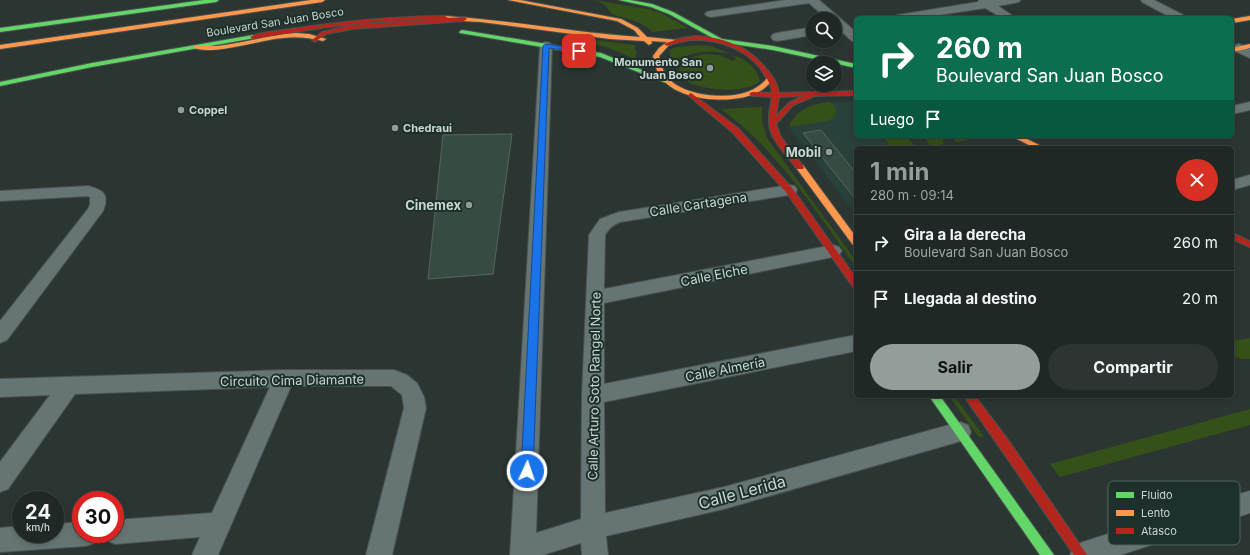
<!DOCTYPE html>
<html lang="es">
<meta charset="utf-8">
<style>
:root{--surface:#202826;--page:#2d3432;--text:#f1f3f6;--muted:#a2a6a7;--line:#3d4443;--accent:#939e9a}
body{margin:0;font-family:Inter,sans-serif;background:var(--page);color:var(--text);height:100vh;display:flex;flex-direction:column;font-size:15px;white-space:nowrap}
*{box-sizing:border-box;margin:0}
p{font-size:13px;color:var(--muted)}
.icon{flex:none;width:22px;height:22px;fill:none;stroke:currentColor;stroke-width:2;stroke-linecap:round;stroke-linejoin:round}
.map{position:relative;flex:1;overflow:hidden}
.drawer{position:absolute;left:854px;top:146px;width:380px;height:252px;display:flex;flex-direction:column;background:var(--surface);border-radius:6px;box-shadow:0 2px 6px #0003,0 0 0 1px var(--line)}
.drawer>*{flex:none}
.hud{position:absolute;left:854px;top:16px;width:380px;height:122px;border-radius:6px;box-shadow:0 2px 6px #0003,0 0 0 1px var(--line);background:#0b6e4f;color:#fff;overflow:hidden}
.buttons{position:absolute;left:806px;top:12px;display:grid;gap:8px}
.buttons a{display:grid;place-items:center;width:36px;height:36px;border-radius:50%;background:var(--surface);box-shadow:0 2px 6px #0003,0 0 0 1px var(--line);font-size:20px}
.speed{position:absolute;left:12px;top:491px;display:flex;gap:8px;font-size:20px;font-weight:700;text-align:center}
.speed>*{display:grid;place-content:center;width:52px;height:52px;border-radius:50%;background:var(--surface);box-shadow:0 2px 6px #0003,0 0 0 1px var(--line);line-height:1}
.speed small{font-size:10px;font-weight:400}
.speed .limit{border:6px solid #d22;background:#fff;color:#111}
.pin{position:absolute;display:grid;place-items:center;width:34px;height:34px;color:#fff;margin:-17px;border-radius:8px;box-shadow:0 2px 6px #0006}
.me{position:absolute;width:44px;margin:-22px;rotate:3deg;stroke-linejoin:round;filter:drop-shadow(0 0 3px #0008)}
.turn{display:flex;align-items:center;gap:14px;height:84px;padding:0 16px;font-size:18px}
.turn .icon{width:52px;height:52px;stroke-width:2.5}
.turn b{display:block;font-size:28px;line-height:34px}
.then{display:flex;align-items:center;height:38px;padding:0 16px;background:#0003;gap:8px;font-size:15px}
.round{display:grid;place-items:center;flex:none;width:42px;height:42px;border-radius:21px;background:var(--page)}
.head{display:flex;align-items:center;justify-content:space-between;height:68px;padding:0 16px}
h1{font-size:24px;font-weight:700;line-height:30px;color:var(--accent)}
.button{display:flex;gap:8px;margin-top:auto;padding:8px 16px}
.button a{flex:1;height:46px;border-radius:24px;background:var(--accent);color:#111;font-size:16px;font-weight:700;line-height:46px;text-align:center}
.button a+a{background:var(--page);color:var(--text)}
ul{padding:0;list-style:none}
li{display:flex;align-items:center;gap:12px;height:56px;padding:0 16px;border-top:1px solid var(--line)}
li div{flex:1}
li b{display:block;font-size:15px}
li em{font-style:normal}
.map>svg:first-child{display:block}
.built{fill:#28413a}
.green{fill:#355018}
.building{fill:#364c42;stroke:#5b6360}
.lines{fill:none;stroke-linecap:round;stroke-linejoin:round}
.street-casing{stroke:#49524f;stroke-width:2}
.fast-casing{stroke:#49524f;stroke-width:2}
.slow-casing{stroke:#49524f;stroke-width:2}
.jam-casing{stroke:#49524f;stroke-width:2}
.street{fill:#667574;fill-rule:evenodd}
.fast{fill:#63d668;fill-rule:evenodd}
.slow{fill:#ff974d;fill-rule:evenodd}
.jam{fill:#b3261e;fill-rule:evenodd}
.route{fill:#1a73e8;stroke:#114b97}
.poi-dot{fill:#939e9a;stroke:#1d302b;stroke-width:1.5}
.labels{text-anchor:middle;dominant-baseline:central;stroke-width:4;stroke-linejoin:round;paint-order:stroke}
.far-street-label{font-size:11px;fill:#cbd6d2;stroke:#1d302b}
.far-poi-label{font-size:11px;font-weight:bold;fill:#cbd6d2;stroke:#1d302b;text-anchor:start}
.poi-label{font-size:13px;font-weight:bold;fill:#cbd6d2;stroke:#1d302b;text-anchor:end}
.street-label{font-size:13px;fill:#cbd6d2;stroke:#1d302b}
.near-street-label{font-size:16px;fill:#cbd6d2;stroke:#1d302b}
.key{fill:#1d302b;stroke:#51625d;stroke-width:1}
.key-label{font-size:11px;fill:#cbd6d2}
</style>
<div class="map">
<svg width="1250" height="555" viewBox="0 0 1250 555">
<rect width="100%" height="100%" fill="#2b3633"/>
<polygon class="built" points="856,101 856,136 883,136 888,145 892,148 856,148 856,215 789,127 796,114 814,105 822,103"/>
<g class="green">
<path d="M593 0 648 9 661 13 688 28 653 32C641 21 627 19 612 14L604 4Z"/>
<polygon points="580,38 635,45 635,51 637,52 635,59 607,47 569,40"/>
<path d="M699 45 711 46 729 53C709 51 690 49 673 64L670 58V50L676 47Z"/>
<path d="M704 54 720 55 733 61 736 59 733 56C744 56 758 70 760 81 747 94 705 90 690 83 685 80 682 76 678 72L680 66 690 58Z"/>
<path d="M830 102C839 109 837 117 828 121L789 127C795 110 813 103 830 102Z"/>
<path d="M762 107V121L767 138 856 261V267C814 209 779 152 721 109Z"/>
<polygon points="883,136 905,136 917,148 891,148"/>
<polygon points="928,136 963,136 968,140 956,142 952,138 942,140 944,144 931,146 926,140"/>
<polygon points="1250,338 1250,359 1242,359 1232,355 1232,341"/>
<polygon points="949,396 954,396 983,435 983,438 978,436"/>
<polygon points="1250,409 1250,425 1060,477 1050,464"/>
</g>
<g class="building">
<polygon points="821,130 856,173 856,200 803,133"/>
<polygon points="512,134 493,274 428,279 443,135"/>
</g>
<g class="lines">
<g class="street-casing">
<g id="street">
<polygon points="786,0 819,0 856,32 856,42 852,41 835,26 835,19 827,19 809,3 711,17 707,16 705,14 707,12 711,11"/>
<polygon points="979,0 1020,0 1019,2 998,6 1016,18 1002,18 985,8 920,18 892,18 894,16 898,15 978,2"/>
<polygon points="1141,0 1154,0 1185,16 1187,18 1172,18 1142,2"/>
<polygon points="813,27 813,35 777,41 773,40 771,37 773,34 777,33"/>
<path d="M546 42 550 43 552 46 536 533 581 519 582 395 589 235 600 219 619 212 789 185 795 186 797 190 795 194 789 195 620 222C613 225 609 228 605 235L604 289 833 245 839 247 842 251 839 255 833 257 604 303V384L856 335V351L604 402 605 513 724 487 960 422 968 425 971 432 968 439 724 509 606 536 608 555H582L581 543 543 555H510L540 46 542 43Z"/>
<polygon points="1239,44 1250,49 1250,58 1235,51 1233,48 1235,45"/>
<polygon points="1250,102 1250,110 1232,114 1232,106"/>
<polygon points="1250,175 1250,185 1232,190 1232,180"/>
<path d="M88 186C103 190 110 194 103 211L7 340 0 343V321L88 209 90 204V197L88 196 0 201V191Z"/>
<polygon points="284,370 394,370 407,375 417,383 424,397 426,408 392,555 366,555 404,408 402,395 391,386 291,386 218,555 192,555 200,537 115,544 106,540 104,534 115,534 115,520 212,513 270,387 75,394 8,489 0,492 0,462 50,395 0,397 0,379"/>
<polygon points="1250,491 1250,513 1120,555 1070,555 1074,546 1083,542 1192,507"/>
<polygon points="81,522 81,534 98,534 95,543 86,546 0,552 0,528 21,526 21,534 55,534 55,524"/>
</g>
</g>
<g class="fast-casing">
<g id="fast">
<polygon points="204,0 219,0 216,2 0,32 0,28"/>
<polygon points="619,0 630,0 652,4 673,12 722,39 773,46 856,64 856,68 773,50 720,42 669,14 651,7"/>
<polygon points="462,30 601,53 671,82 666,83 600,57 460,33 459,32"/>
<polygon points="253,35 256,37 255,38 92,67 0,86 0,82 92,63"/>
<polygon points="929,396 940,396 1054,555 1040,555"/>
</g>
</g>
<g class="slow-casing">
<g id="slow">
<polygon points="311,0 325,0 322,2 0,49 0,45"/>
<path d="M508 0H520L621 19 638 28 647 37 677 40V42H668L670 44 659 56C661 64 663 73 669 79 686 97 732 101 754 89 760 86 764 82 768 77L773 78C770 83 766 88 760 91 737 105 683 102 664 81 657 74 655 65 653 56L659 48 667 42 651 41 652 43 649 45 644 41 610 39 481 22 445 20 442 18 445 16C510 20 575 33 640 37L634 30 617 21Z"/>
<polygon points="1250,16 1250,20 1232,23 1232,19"/>
<path d="M296 33 309 34 326 39 323 41C310 38 297 36 283 38 264 39 207 57 193 47 199 43 210 46 217 46 244 43 269 35 296 33Z"/>
<polygon points="1250,44 1250,48 1232,52 1232,48"/>
<polygon points="1011,136 1021,136 1045,148 1035,148"/>
<polygon points="797,165 803,165 856,237 856,246 853,245 797,169"/>
</g>
</g>
<g class="jam-casing">
<g id="jam">
<path d="M445 16 448 18 464 17 467 19 464 21 352 29 326 34 315 42 312 40 322 32 352 25 432 20C372 19 312 29 253 39L250 37C258 32 273 32 283 30 337 22 390 16 445 16Z"/>
<path d="M694 36C724 37 749 46 768 71 773 77 778 84 779 93L856 91V95L815 96 793 105 776 124 781 137 804 167 803 169H797C787 155 769 139 769 122 768 113 771 105 772 97L752 96 749 94 752 92 772 93C771 83 765 76 760 68 745 49 718 39 694 40 685 40 676 43 667 46L664 44 678 39ZM803 96 789 103 776 116 779 97Z"/>
<polygon points="691,93 738,128 792,188 856,278 856,288 853,287 786,192 732,132 689,96 689,94"/>
<polygon points="1232,233 1250,241 1250,247 1232,239"/>
<polygon points="964,396 975,396 1009,441 1087,555 1074,555"/>
</g>
</g>
<use href="#street" class="street"/>
<use href="#fast" class="fast"/>
<use href="#slow" class="slow"/>
<use href="#jam" class="jam"/>
</g>
<polygon class="route" points="546,44 579,49 582,51 579,52 549,48 533,471 531,475 527,477 523,475 521,471 543,46"/>
<g class="poi-dot">
<circle cx="710" cy="68" r="4"/>
<circle cx="181" cy="110" r="4"/>
<circle cx="395" cy="128" r="4"/>
<circle cx="829" cy="152" r="4"/>
<circle cx="469" cy="205" r="4"/>
</g>
<g class="labels">
<g class="far-street-label">
<text transform="translate(275 22) rotate(-9)">Boulevard San Juan Bosco</text>
</g>
<g class="far-poi-label">
<text x="702" y="62" text-anchor="end">Monumento San<tspan x="702" dy="13">Juan Bosco</tspan></text>
<text x="189" y="110">Coppel</text>
<text x="403" y="128">Chedraui</text>
</g>
<g class="poi-label">
<text x="821" y="152">Mobil</text>
<text x="461" y="205">Cinemex</text>
</g>
<g class="street-label">
<text transform="translate(698 204) rotate(-9)">Calle Cartagena</text>
<text transform="translate(714 275) rotate(-11)">Calle Elche</text>
<text transform="translate(725 369) rotate(-11)">Calle Almería</text>
<text transform="translate(292 380) rotate(-1)">Circuito Cima Diamante</text>
<text transform="translate(594 386) rotate(-89)">Calle Arturo Soto Rangel Norte</text>
</g>
<g class="near-street-label">
<text transform="translate(742 492) rotate(-15)">Calle Lerida</text>
</g>
</g>
<rect x="1108" y="481" width="132" height="64" rx="6" class="key"/>
<rect x="1116" y="492" width="18" height="6" fill="#63d668"/>
<rect x="1116" y="510" width="18" height="6" fill="#ff974d"/>
<rect x="1116" y="528" width="18" height="6" fill="#b3261e"/>
<g class="key-label">
<text x="1141" y="499">Fluido</text>
<text x="1141" y="517">Lento</text>
<text x="1141" y="535">Atasco</text>
</g>
</svg>
<div class="buttons">
<a><svg class="icon" aria-label="search" viewBox="0 0 24 24"><circle cx="10" cy="10" r="6"/><path d="M15 15l6 6"/></svg></a>
<a><svg class="icon" aria-label="layers" viewBox="0 0 24 24"><path d="M12 4l9 5-9 5-9-5zM3 14l9 5 9-5"/></svg></a>
</div>
<div class="speed"><div>24<small>km/h</small></div><div class="limit">30</div></div>
<div class="pin" style="left:579px;top:51px;background:#d93025"><svg class="icon" aria-label="arrive" viewBox="0 0 24 24"><path d="M6 21V4h12l-3 4 3 4H6"/></svg></div>
<svg class="me" style="left:527px;top:471px" viewBox="-20 -20 40 40"><circle r="17" fill="#1a73e8" stroke="#fff" stroke-width="3"/><path d="M0-11L8 9 0 5-8 9z" fill="#fff"/></svg>
<div class="hud">
<div class="turn"><svg class="icon" aria-label="right" viewBox="0 0 24 24"><path d="M7 20v-9h11M14 6l5 5-5 5"/></svg><div><b>260 m</b>Boulevard San Juan Bosco</div></div>
<div class="then">Luego<svg class="icon" aria-label="arrive" viewBox="0 0 24 24"><path d="M6 21V4h12l-3 4 3 4H6"/></svg></div>
</div>
<section class="drawer">
<div class="head"><div><h1>1 min</h1><p>280 m · 09:14</p></div><a class="round" style="background:#d93025;color:#fff"><svg class="icon" aria-label="close" viewBox="0 0 24 24"><path d="M6 6l12 12M18 6L6 18"/></svg></a></div>
<ul>
<li><svg class="icon" aria-label="right" viewBox="0 0 24 24"><path d="M7 20v-9h11M14 6l5 5-5 5"/></svg><div><b>Gira a la derecha</b><p>Boulevard San Juan Bosco</p></div><em>260 m</em></li>
<li><svg class="icon" aria-label="arrive" viewBox="0 0 24 24"><path d="M6 21V4h12l-3 4 3 4H6"/></svg><div><b>Llegada al destino</b></div><em>20 m</em></li>
</ul>
<div class="button"><a>Salir</a><a>Compartir</a></div>
</section>
</div>
